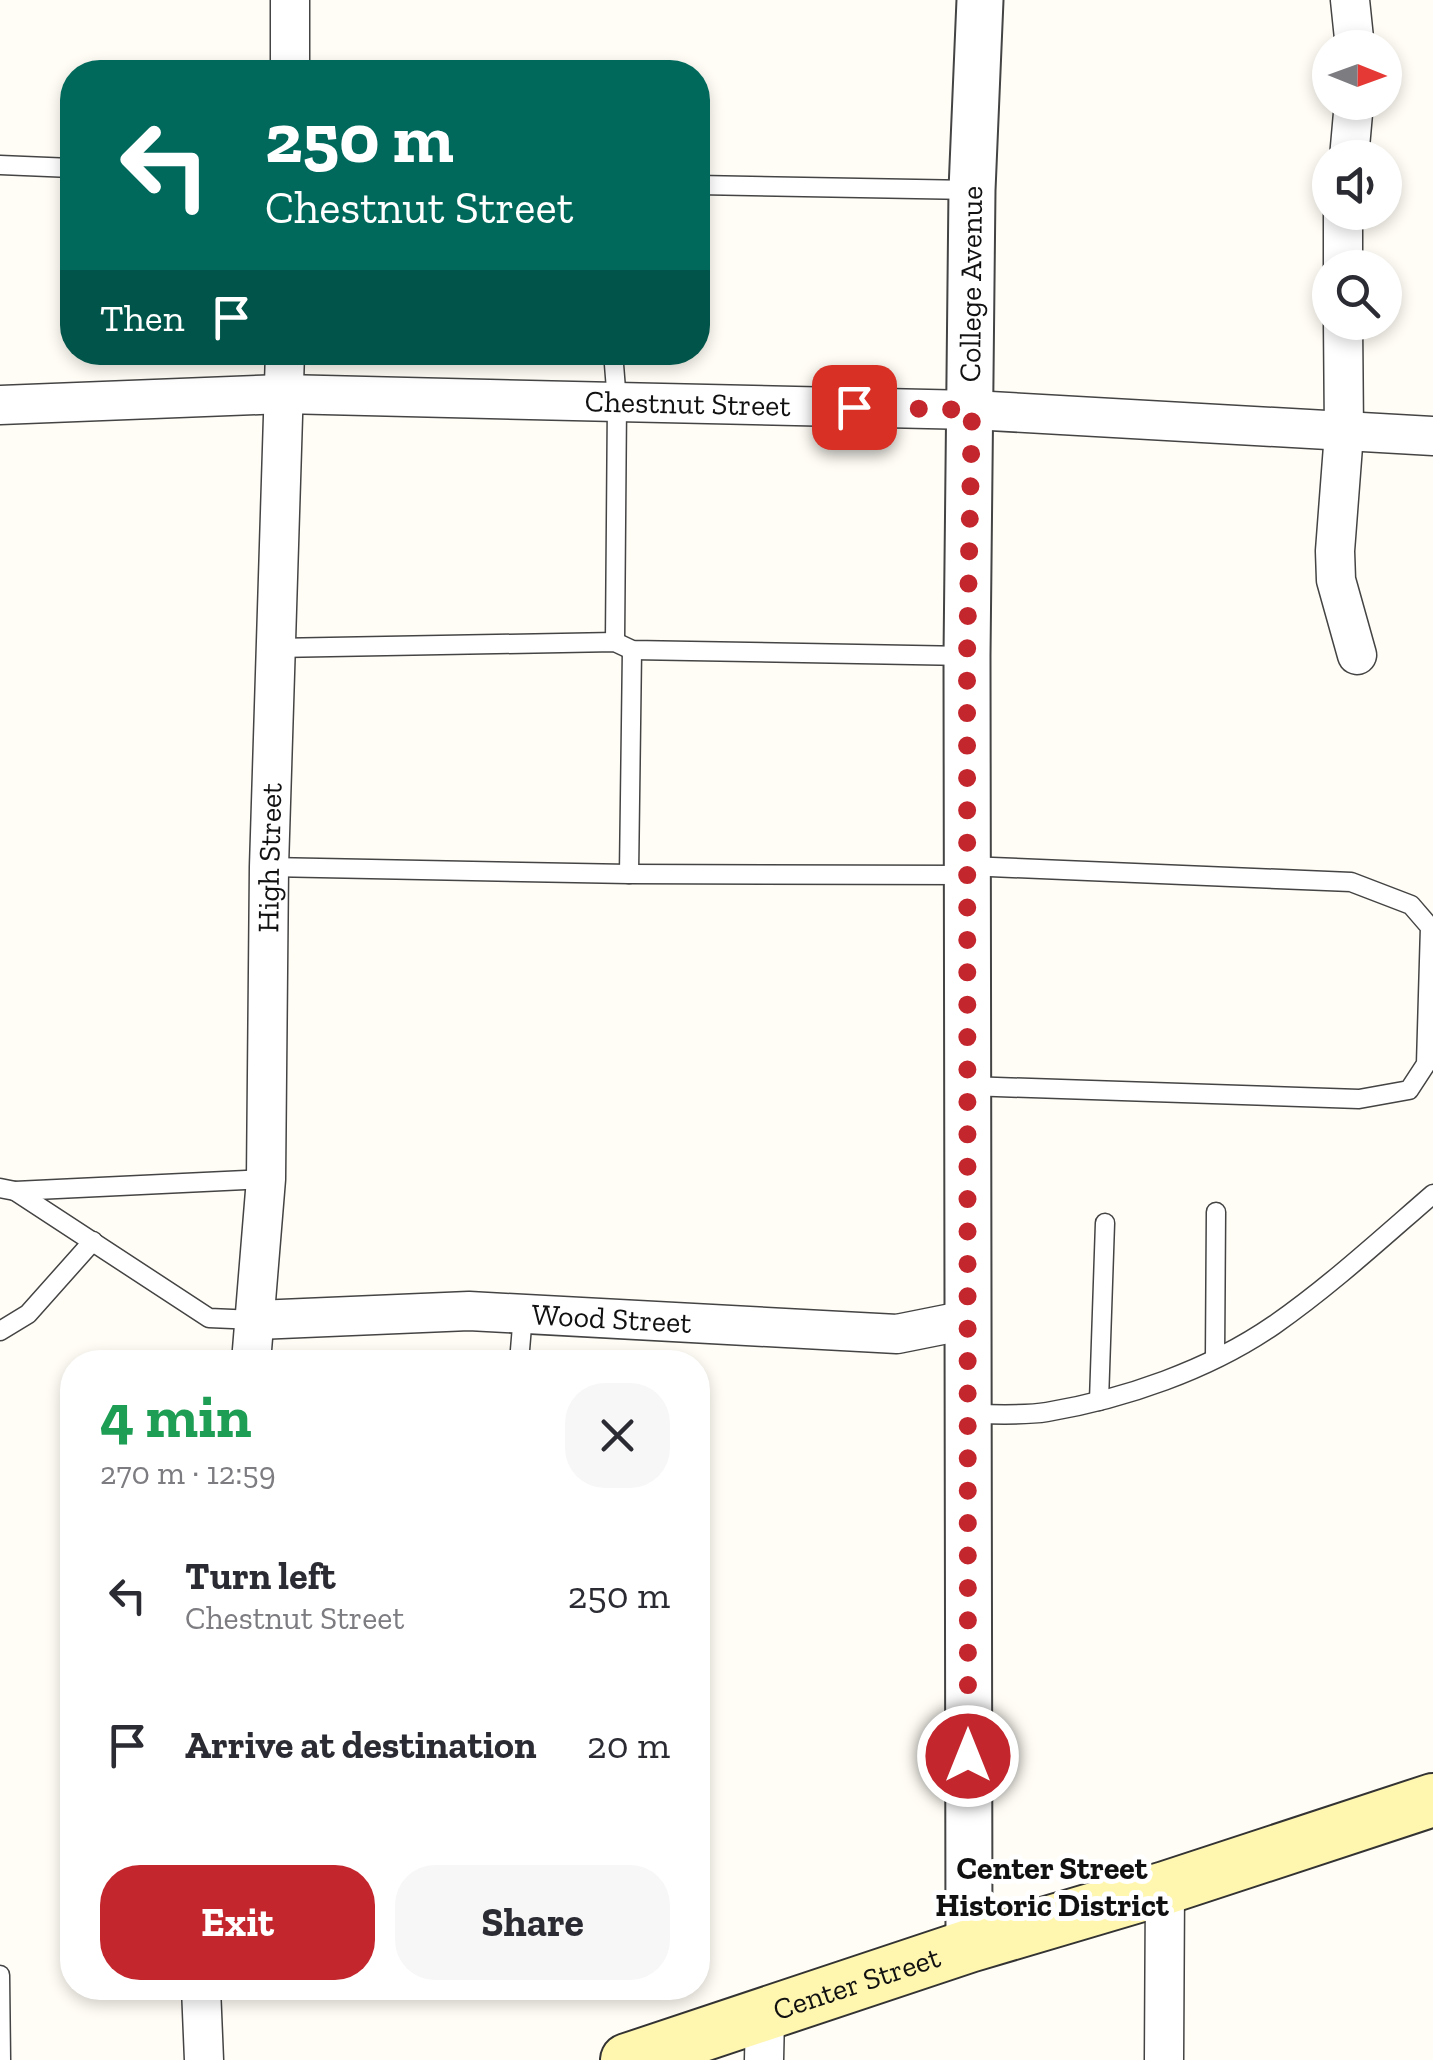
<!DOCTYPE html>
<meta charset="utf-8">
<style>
:root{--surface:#fff;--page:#f7f7f7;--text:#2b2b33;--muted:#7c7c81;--accent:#c4262e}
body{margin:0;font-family:"Zilla Slab",serif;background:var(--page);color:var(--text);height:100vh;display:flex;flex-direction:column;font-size:38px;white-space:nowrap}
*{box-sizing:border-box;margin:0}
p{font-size:32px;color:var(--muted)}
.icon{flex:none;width:55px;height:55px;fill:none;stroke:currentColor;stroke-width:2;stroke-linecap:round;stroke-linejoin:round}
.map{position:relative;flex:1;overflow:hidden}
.side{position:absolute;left:60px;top:1350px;width:650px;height:650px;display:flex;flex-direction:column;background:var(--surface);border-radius:40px;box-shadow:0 5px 15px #0003}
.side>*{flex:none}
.hud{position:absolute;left:60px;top:60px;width:650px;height:305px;border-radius:40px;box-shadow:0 5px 15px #0003;background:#00695c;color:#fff;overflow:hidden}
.needle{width:65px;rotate:91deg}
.fabs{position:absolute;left:1312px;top:30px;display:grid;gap:20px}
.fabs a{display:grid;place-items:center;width:90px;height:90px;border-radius:50%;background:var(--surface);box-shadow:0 5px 15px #0003;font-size:50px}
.pin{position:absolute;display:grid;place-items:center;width:85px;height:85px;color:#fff;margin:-42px;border-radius:20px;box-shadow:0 5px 15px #0006}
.me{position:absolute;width:110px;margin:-55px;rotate:0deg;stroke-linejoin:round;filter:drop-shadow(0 0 8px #0008)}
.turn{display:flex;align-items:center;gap:35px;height:210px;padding:0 40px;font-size:45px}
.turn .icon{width:130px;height:130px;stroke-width:2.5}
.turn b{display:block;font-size:70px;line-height:85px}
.then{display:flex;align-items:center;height:95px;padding:0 40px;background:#0003;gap:20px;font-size:38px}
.round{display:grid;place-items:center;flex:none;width:105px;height:105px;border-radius:40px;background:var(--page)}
.summary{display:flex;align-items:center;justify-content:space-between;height:170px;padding:0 40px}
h1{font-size:60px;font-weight:700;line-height:75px;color:#1e9e55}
.action{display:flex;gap:20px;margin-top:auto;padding:20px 40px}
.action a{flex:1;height:115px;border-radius:40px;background:var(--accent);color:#fff;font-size:40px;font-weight:700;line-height:115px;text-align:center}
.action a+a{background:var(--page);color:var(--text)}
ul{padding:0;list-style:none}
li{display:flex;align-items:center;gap:30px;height:150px;padding:0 40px}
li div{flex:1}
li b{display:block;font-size:38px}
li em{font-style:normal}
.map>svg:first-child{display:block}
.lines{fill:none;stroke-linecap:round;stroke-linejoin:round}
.service-casing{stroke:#444;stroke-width:21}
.minor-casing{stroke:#444;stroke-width:41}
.tertiary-casing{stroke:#444;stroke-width:49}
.secondary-casing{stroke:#333;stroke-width:56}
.service{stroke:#fff;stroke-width:18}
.minor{stroke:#fff;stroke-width:38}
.tertiary{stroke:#fff;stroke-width:45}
.secondary{stroke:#fff6b0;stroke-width:52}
.route{stroke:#c4262e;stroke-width:18;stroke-dasharray:0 32.4}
.labels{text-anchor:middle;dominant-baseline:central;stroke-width:10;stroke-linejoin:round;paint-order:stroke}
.street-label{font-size:30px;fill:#111;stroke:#fff}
.neighbourhood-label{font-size:32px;font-weight:bold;fill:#111;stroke:#fff}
</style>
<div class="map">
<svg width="1433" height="2060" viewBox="0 0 1433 2060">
<rect width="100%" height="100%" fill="#fffdf5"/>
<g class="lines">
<g class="service-casing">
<g id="service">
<polyline points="0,165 72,168"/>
<polyline points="698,185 972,190"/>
<polyline points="613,352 617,402 615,642"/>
<polyline points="275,648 615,642 632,650 967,656"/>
<polyline points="967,866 1351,882 1411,905 1430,927 1426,1064 1409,1090 1359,1099 968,1086"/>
<polyline points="269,867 629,874 967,875"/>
<polyline points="629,874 632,650"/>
<polyline points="0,1188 15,1191 266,1179"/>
<polyline points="15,1191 209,1318 256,1320"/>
<polyline points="0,1331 28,1314 93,1241"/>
<polyline points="1215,1358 1216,1212"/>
<polyline points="519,1362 523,1314"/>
<polyline points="1099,1401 1105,1223"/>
<path d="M971 1414C996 1414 1023 1416 1047 1412 1124 1399 1209 1370 1274 1325 1330 1286 1381 1239 1433 1194"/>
<polyline points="0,1975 1,2060"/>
</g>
</g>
<g class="minor-casing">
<g id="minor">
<polyline points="1350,0 1355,48"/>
<polyline points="290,72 290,0"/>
<polyline points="1349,158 1354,102"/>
<polyline points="1343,212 1343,268"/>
<polyline points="1343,322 1344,433 1335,551 1336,580 1357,655"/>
<path id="s1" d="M0 405 283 394 617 402 972 410 1433 436"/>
<path id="s2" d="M257 1320 469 1311 897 1334 967 1320"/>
<path id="s3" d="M251 1362 266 1179 269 867 285 352"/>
<polyline points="201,1988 204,2060"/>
<polyline points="764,2060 765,2016"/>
<polyline points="1164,2060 1165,1888"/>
</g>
</g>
<g class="tertiary-casing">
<g id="tertiary">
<path id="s4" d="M969 1946 967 656 972 190 980 0"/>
</g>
</g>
<g class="secondary-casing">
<g id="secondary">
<path id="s5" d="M627 2060 969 1946 1165 1888 1433 1800"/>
</g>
</g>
<use href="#service" class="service"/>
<use href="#minor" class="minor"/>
<use href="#tertiary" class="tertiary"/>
<use href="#secondary" class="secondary"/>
</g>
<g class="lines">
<polyline class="route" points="854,407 972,410 967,656 968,1756"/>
</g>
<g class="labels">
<g class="street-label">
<text stroke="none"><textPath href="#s4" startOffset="1662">College Avenue</textPath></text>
<text stroke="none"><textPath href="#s1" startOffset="688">Chestnut Street</textPath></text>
<text stroke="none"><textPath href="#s3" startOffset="505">High Street</textPath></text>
<text stroke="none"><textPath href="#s2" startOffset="355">Wood Street</textPath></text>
<text stroke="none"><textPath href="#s5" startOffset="242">Center Street</textPath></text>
</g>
<g class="neighbourhood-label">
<text x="1052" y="1868">Center Street<tspan x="1052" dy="37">Historic District</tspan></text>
</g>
</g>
</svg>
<div class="fabs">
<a><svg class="needle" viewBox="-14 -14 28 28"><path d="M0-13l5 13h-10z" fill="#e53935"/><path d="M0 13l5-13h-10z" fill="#7c7c81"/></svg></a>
<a><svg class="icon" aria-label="sound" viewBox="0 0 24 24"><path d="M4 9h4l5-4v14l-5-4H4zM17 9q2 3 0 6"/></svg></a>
<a><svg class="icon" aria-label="search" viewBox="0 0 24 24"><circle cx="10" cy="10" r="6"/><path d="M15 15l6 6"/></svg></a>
</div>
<div class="pin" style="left:854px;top:407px;background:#d93025"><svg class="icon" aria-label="arrive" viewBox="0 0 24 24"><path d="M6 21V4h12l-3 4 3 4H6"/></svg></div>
<svg class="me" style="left:968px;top:1756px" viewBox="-20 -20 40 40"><circle r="17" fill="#c4262e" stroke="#fff" stroke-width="3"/><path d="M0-11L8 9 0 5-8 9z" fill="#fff"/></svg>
<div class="hud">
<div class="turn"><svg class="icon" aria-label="left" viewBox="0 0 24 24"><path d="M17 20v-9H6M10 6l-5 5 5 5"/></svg><div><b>250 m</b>Chestnut Street</div></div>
<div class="then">Then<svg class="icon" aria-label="arrive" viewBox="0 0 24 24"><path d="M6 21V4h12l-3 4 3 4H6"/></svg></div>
</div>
<section class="side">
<div class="summary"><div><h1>4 min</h1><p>270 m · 12:59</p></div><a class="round"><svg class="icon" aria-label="close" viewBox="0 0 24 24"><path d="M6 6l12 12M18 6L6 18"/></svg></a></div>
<ul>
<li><svg class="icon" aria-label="left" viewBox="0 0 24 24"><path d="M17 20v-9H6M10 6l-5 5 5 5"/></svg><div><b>Turn left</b><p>Chestnut Street</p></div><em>250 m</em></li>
<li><svg class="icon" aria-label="arrive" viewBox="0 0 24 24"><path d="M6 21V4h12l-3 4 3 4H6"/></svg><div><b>Arrive at destination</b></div><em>20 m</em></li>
</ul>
<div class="action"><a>Exit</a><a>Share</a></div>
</section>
</div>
